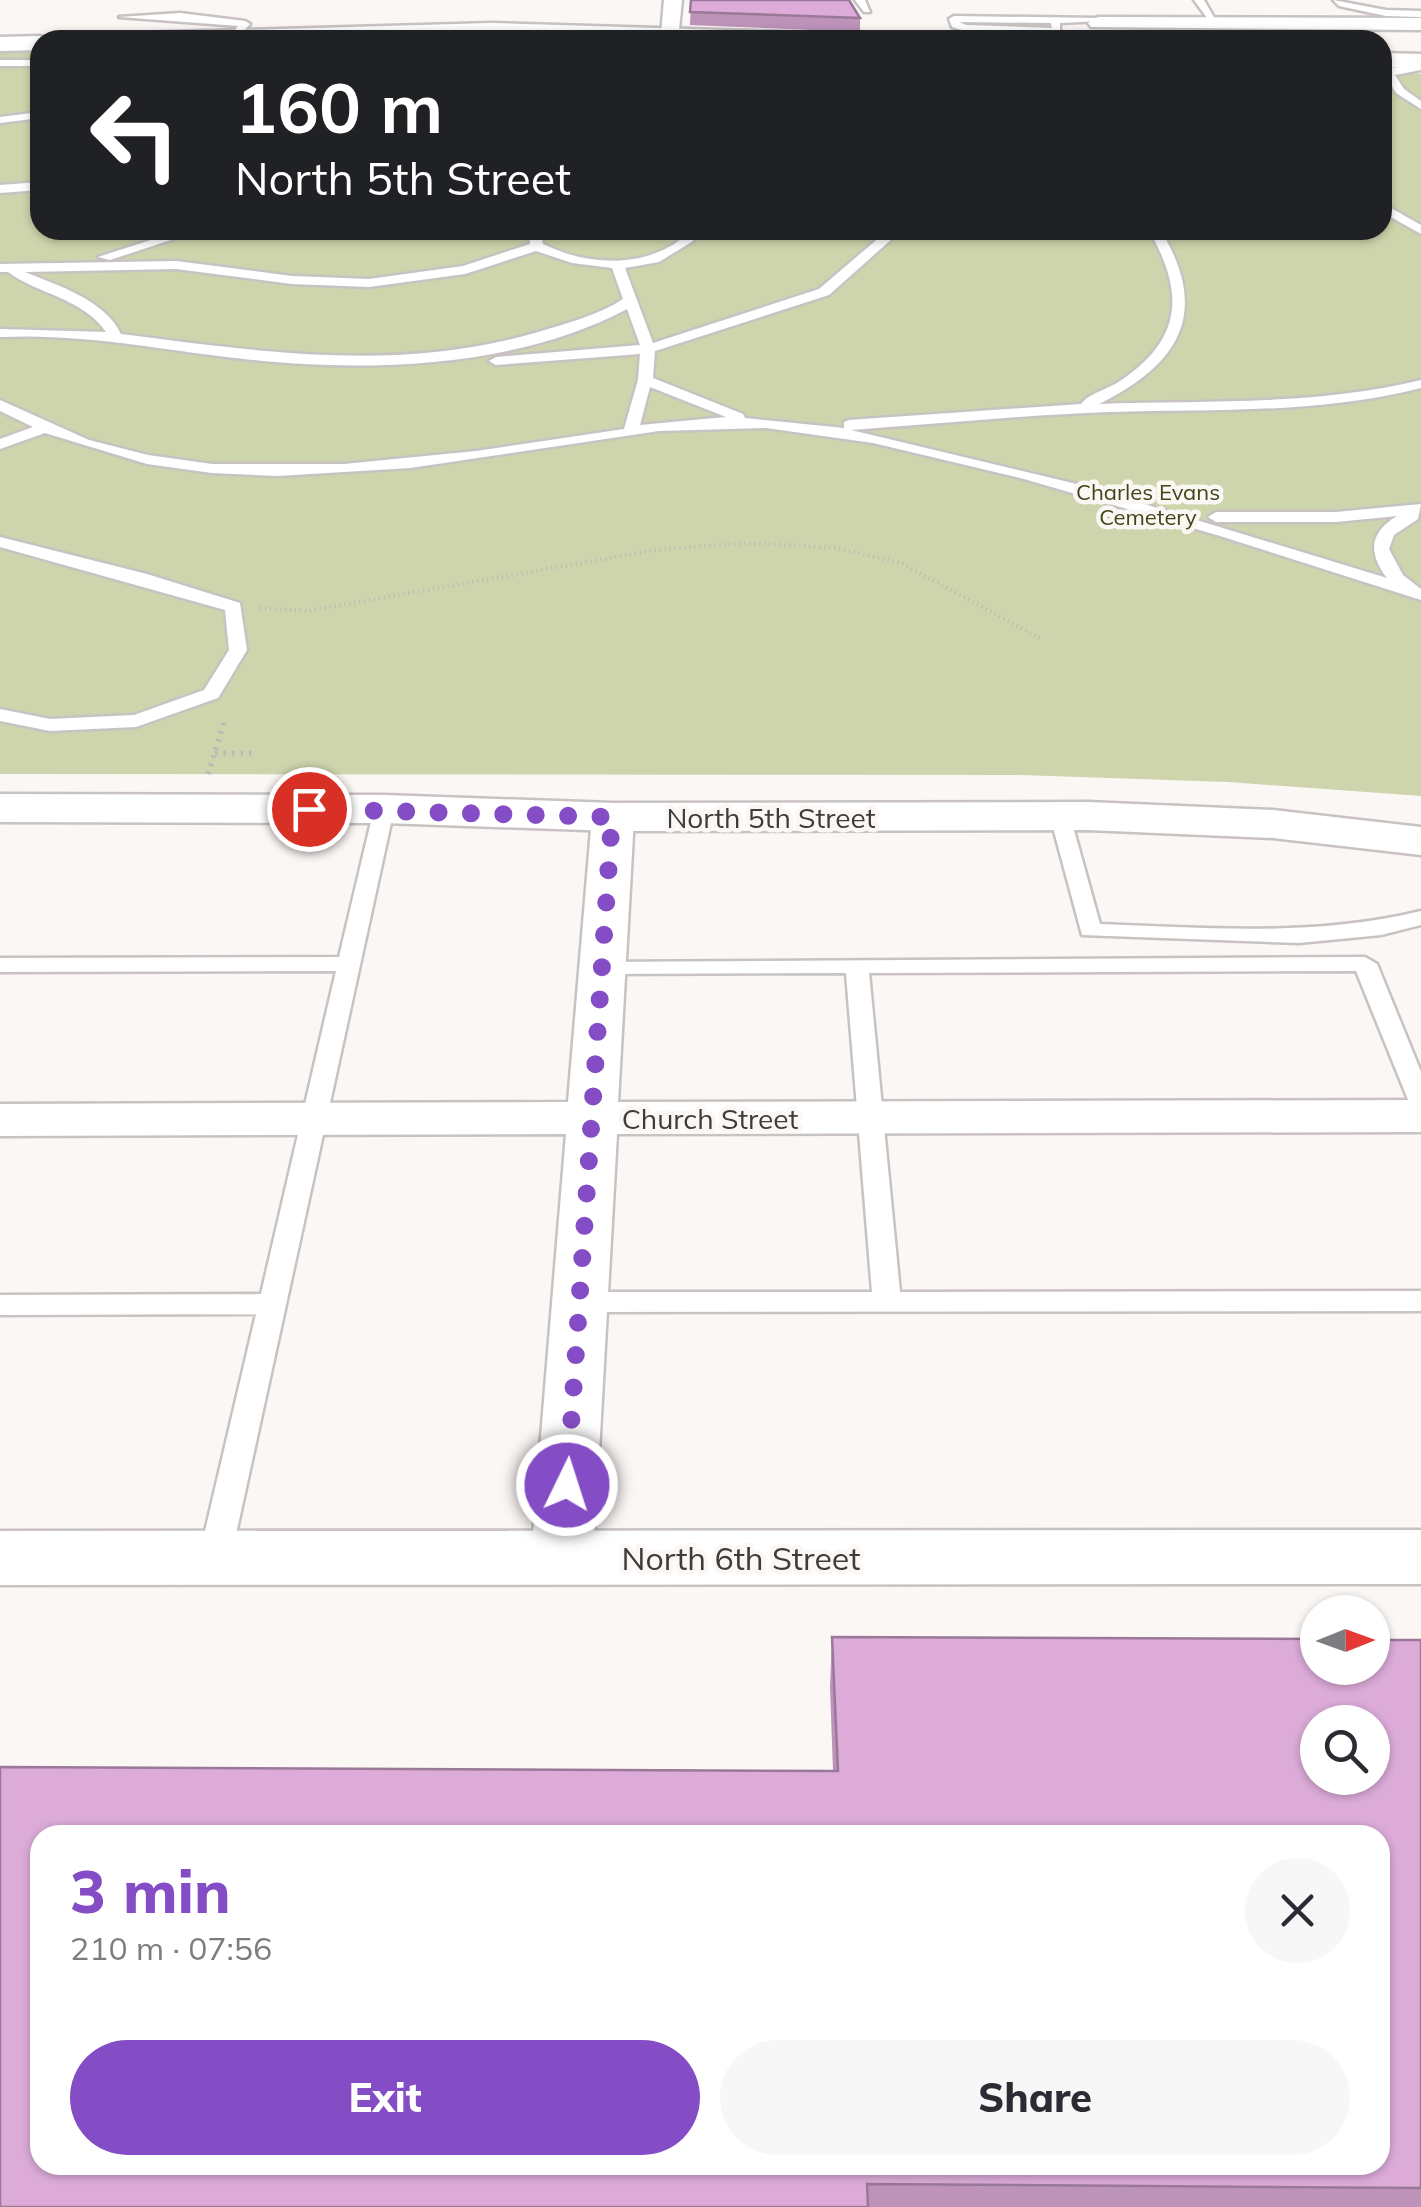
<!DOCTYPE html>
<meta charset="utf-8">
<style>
:root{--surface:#fff;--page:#f7f7f7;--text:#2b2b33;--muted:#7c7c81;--accent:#854dc5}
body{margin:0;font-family:Mulish,sans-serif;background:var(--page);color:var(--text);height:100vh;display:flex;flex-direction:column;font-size:38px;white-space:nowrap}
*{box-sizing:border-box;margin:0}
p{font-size:32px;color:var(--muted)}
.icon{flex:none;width:55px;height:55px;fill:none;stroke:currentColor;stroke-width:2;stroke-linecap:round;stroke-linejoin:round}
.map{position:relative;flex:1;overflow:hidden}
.panel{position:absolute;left:30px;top:1825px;width:1360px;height:350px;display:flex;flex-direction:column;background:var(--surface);border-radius:30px;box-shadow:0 2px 8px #0004}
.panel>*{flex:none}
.guide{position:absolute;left:30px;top:30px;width:1362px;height:210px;border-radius:30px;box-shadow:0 2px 8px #0004;background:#202124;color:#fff;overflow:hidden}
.needle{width:65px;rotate:89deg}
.tools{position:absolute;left:1300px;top:1595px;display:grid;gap:20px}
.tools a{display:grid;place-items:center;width:90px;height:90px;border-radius:50%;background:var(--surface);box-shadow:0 2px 8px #0004;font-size:50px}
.pin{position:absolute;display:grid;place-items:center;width:85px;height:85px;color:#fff;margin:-42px;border:5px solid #fff;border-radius:50%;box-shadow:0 2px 10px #0007}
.me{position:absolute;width:110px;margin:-55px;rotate:4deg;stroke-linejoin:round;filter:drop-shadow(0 0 8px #0008)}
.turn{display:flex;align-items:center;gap:35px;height:210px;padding:0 40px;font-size:45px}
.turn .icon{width:130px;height:130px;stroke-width:2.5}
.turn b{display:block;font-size:70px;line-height:85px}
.round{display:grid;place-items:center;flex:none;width:105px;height:105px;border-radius:52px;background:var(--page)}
.overview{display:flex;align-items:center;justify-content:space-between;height:170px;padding:0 40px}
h1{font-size:60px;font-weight:800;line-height:75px;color:var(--accent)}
.action{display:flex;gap:20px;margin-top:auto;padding:20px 40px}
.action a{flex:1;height:115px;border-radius:60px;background:var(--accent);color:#fff;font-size:40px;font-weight:800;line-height:115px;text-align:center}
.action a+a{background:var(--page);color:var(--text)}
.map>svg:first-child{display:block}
.green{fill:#ced5ac}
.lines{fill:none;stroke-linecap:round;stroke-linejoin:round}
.lane-casing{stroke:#c8c3c2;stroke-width:5}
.street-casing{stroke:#c8c3c2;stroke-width:5}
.secondary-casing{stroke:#c8c3c2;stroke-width:5}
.primary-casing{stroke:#c8c3c2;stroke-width:5}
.path-far1{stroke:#bbb8b7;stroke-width:4;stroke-dasharray:1 4;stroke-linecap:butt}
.path{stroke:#bbb8b7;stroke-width:5;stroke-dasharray:2.5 6;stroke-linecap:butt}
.lane{fill:#fff;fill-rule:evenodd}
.street{fill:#fff;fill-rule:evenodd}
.secondary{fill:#fff;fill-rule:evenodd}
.primary{fill:#fff;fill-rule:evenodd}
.wall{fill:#bd93ba}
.building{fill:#dcabd8;stroke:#9a7897;stroke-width:2.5;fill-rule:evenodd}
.route{stroke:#854dc5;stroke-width:18;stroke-dasharray:0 32.4}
.labels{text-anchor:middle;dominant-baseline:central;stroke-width:9;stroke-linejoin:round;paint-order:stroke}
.far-park-label{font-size:22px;fill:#414618;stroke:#fbf7f5}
.street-label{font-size:28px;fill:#3d3b3b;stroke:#fbf7f5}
.near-street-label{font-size:32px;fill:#3d3b3b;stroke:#fbf7f5}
</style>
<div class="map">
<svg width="1421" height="2207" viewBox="0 0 1421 2207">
<rect width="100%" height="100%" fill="#fbf7f5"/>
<polygon class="green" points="40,49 40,230 1382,230 1383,66 1421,74 1421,796 1228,782 1020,775 0,774 0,50"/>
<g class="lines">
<g class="lane-casing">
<g id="lane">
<polygon points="855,0 865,0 870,12 864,12"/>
<polygon points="1194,0 1204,0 1219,26 1213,26"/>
<polygon points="1333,0 1386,10 1421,11 1421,17 1386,16 1339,6"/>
<polygon points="180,13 245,21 250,24 235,40 230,37 238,26 119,17"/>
<path d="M954 16 1097 18 1102 21 1060 23V31L1049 35 965 31 952 27 949 19ZM959 22 1051 23 1052 28 966 25Z"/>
<rect x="0" y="60" width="40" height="6"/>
<polygon points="1421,64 1421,70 1395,75 1404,89 1421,101 1421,109 1396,93 1385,75 1390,68"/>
<polygon points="40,112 40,118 0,123 0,117"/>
<polygon points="40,182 40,190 0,193 0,185"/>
<polygon points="1382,203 1421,225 1421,234 1382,212"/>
<polygon points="182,230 201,230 110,260 98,257"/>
<path d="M535 230 541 234 543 244C586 265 640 269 680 240L678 230H690L693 241 659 262 625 268 653 343 819 289 888 230H902L829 295 655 351 653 378 743 414 745 418 844 428V422L849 420 1081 404C1088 394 1108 389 1120 381 1181 340 1185 295 1151 234H1015L1009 230H1169L1163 234C1210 315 1178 365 1099 404 1208 400 1314 406 1421 380V388C1318 414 1216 409 1110 412 1023 415 937 424 851 430L1085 486 1387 578C1368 553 1369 533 1397 516L1336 522H1216L1208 517 1216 512H1336L1421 504 1418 519 1394 535 1389 549 1403 575 1421 589V600L1220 536 1024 479 873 443 766 428 659 431 410 468 278 476 212 473 147 464 45 433 0 449V439L33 427 0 411V400L89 440 148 455 212 464H344L476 451 624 429 638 380 640 354 496 365 489 361 496 357 640 345 627 309C517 368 365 373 244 359 162 350 83 333 0 337V329L106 332C83 298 37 294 8 272H0V264L176 261 292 276 369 279 463 266 530 244 529 234ZM536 251 572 263 612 268 623 299C597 316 567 323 538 332 398 373 263 352 121 334 105 300 57 285 25 272L176 269 292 284 369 287 465 274ZM650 387 726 417 640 425Z"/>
<polygon points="0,537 147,574 240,603 247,650 218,698 136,727 50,731 0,721 0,709 50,719 134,715 204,690 229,650 225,610 0,547"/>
<polygon points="384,803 394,809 231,1557 226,1566 215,1569 204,1566 199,1557 256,1314 0,1315 0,1295 261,1294 336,971 0,972 0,958 339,957 374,809"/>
<path d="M1060 810 1070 816 1100 924C1208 928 1314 937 1421 911V925L1381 935 1299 943 1082 935 1050 816Z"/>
<polygon points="1365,957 1377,964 1421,1072 1421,1110 1409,1102 1356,971 869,973 900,1292 1421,1291 1421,1311 579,1312 569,1309 565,1302 569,1295 579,1292 872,1292 846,973 602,974 594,972 590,967 594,962"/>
</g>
</g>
<g class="street-casing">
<g id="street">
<polygon points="664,0 682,0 678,39 664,39 661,35"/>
<polygon points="1098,17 1421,18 1421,30 1091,27 1088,23"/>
<polygon points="613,804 628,808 634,817 618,1102 1421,1100 1421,1132 617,1134 593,1558 584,1576 562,1583 540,1576 531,1558 566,1134 0,1136 0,1104 568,1102 592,817 598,808"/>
</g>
</g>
<g class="secondary-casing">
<polygon id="secondary" points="1421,1530 1421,1584 0,1585 0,1531"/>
</g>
<g class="primary-casing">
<g id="primary">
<polygon points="491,23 821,33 832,40 491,35 124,40 135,33"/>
<polygon points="40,36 49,40 40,40 40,50 0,51 0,37"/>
<polygon points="1382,53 1421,54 1421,68 1382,67"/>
<polygon points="0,794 384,795 613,803 1088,802 1273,810 1421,827 1421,855 1273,838 1088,830 613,831 384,823 0,822"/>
</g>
</g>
<polyline class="path-far1" points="260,608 306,611 662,549 752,543 837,548 903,564 1043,640"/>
<g class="path">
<polyline points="215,753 253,753"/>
<polyline points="208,774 225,719"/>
</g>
<use href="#lane" class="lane"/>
<use href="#street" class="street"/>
<use href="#secondary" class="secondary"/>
<use href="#primary" class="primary"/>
</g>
<g class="wall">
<polygon points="691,0 860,18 860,32 690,25"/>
<polygon points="832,1637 1421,1640 1421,2207 0,2207 833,1771 830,1687"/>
</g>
<g class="building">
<polygon points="691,0 849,0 860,18 690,12"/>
<path d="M832 1637 1318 1639V1668H1372V1640H1421V2188L867 2184 868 2207H0V1767L838 1771ZM1318 1722H1372V1778H1318ZM40 1835H1380V2165H40Z"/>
</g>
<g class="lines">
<polyline class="route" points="309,809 612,817 567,1485"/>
</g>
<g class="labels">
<g class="far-park-label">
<text x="1148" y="492">Charles Evans<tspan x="1148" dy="25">Cemetery</tspan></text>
</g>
<g class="street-label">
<text x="771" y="817">North 5th Street</text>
<text x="710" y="1118">Church Street</text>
</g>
<g class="near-street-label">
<text x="741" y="1558">North 6th Street</text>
</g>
</g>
</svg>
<div class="tools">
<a><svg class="needle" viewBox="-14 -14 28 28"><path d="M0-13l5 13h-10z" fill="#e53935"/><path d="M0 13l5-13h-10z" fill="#7c7c81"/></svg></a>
<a><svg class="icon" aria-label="search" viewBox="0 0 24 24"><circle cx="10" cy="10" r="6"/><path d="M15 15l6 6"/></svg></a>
</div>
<div class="pin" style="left:309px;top:809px;background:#d93025"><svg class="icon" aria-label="arrive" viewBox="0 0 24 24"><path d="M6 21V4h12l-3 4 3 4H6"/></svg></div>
<svg class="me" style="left:567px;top:1485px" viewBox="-20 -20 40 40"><circle r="17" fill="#854dc5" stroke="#fff" stroke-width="3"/><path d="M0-11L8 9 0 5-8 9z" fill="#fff"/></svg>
<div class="guide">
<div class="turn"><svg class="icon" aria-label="left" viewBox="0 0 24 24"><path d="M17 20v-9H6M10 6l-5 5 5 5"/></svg><div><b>160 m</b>North 5th Street</div></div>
</div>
<section class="panel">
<div class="overview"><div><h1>3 min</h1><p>210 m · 07:56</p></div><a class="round"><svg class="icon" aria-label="close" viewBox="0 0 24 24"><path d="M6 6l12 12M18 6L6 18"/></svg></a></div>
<div class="action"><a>Exit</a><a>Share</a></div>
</section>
</div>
